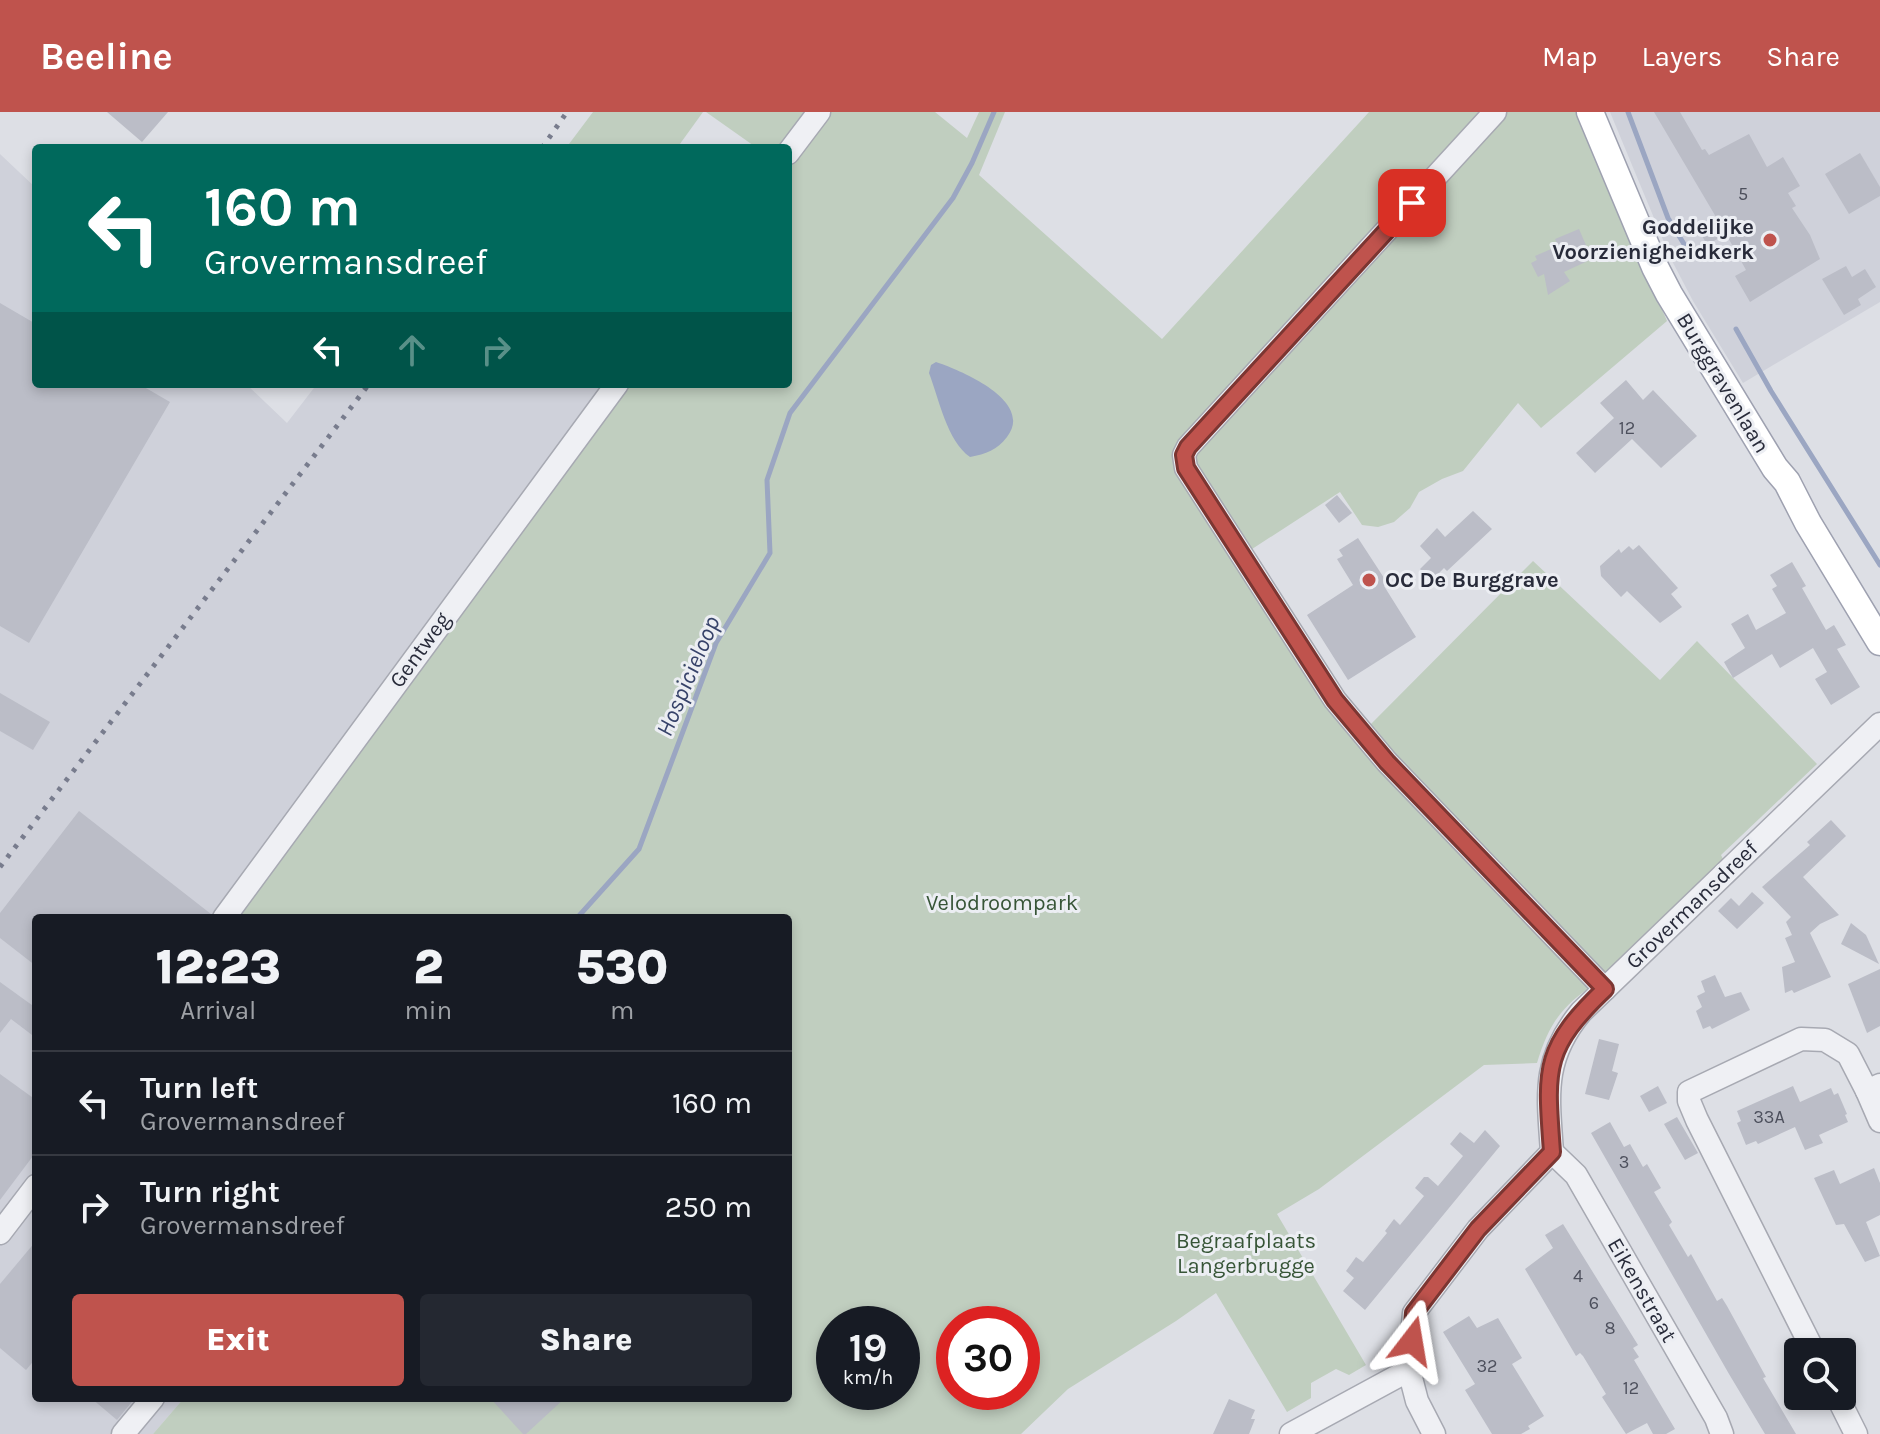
<!DOCTYPE html>
<style>
:root{--surface:#171b24;--page:#242831;--text:#f1f3f6;--muted:#9ea1a6;--line:#363941;--accent:#bf534d}
body{margin:0;font-family:Karla,sans-serif;background:var(--page);color:var(--text);height:100vh;display:flex;flex-direction:column;font-size:30px;white-space:nowrap}
*{box-sizing:border-box;margin:0}
p{font-size:26px;color:var(--muted)}
.icon{flex:none;width:44px;height:44px;fill:none;stroke:currentColor;stroke-width:2;stroke-linecap:round;stroke-linejoin:round}
.map{position:relative;flex:1;overflow:hidden}
.side{position:absolute;left:32px;top:802px;width:760px;height:488px;display:flex;flex-direction:column;background:var(--surface);border-radius:8px;box-shadow:0 4px 12px #0003}
.side>*{flex:none}
.banner{position:absolute;left:32px;top:32px;width:760px;height:244px;border-radius:8px;box-shadow:0 4px 12px #0003;background:#00695c;color:#fff;overflow:hidden}
.buttons{position:absolute;left:1784px;top:1226px;display:grid;gap:16px}
.buttons a{display:grid;place-items:center;width:72px;height:72px;border-radius:8px;background:var(--surface);box-shadow:0 4px 12px #0003;font-size:40px}
.speed{position:absolute;left:816px;top:1194px;display:flex;gap:16px;font-size:40px;font-weight:700;text-align:center}
.speed>*{display:grid;place-content:center;width:104px;height:104px;border-radius:50%;background:var(--surface);box-shadow:0 4px 12px #0003;line-height:1}
.speed small{font-size:20px;font-weight:400}
.speed .limit{border:12px solid #d22;background:#fff;color:#111}
.pin{position:absolute;display:grid;place-items:center;width:68px;height:68px;color:#fff;margin:-34px;border-radius:16px;box-shadow:0 4px 12px #0006}
.me{position:absolute;width:88px;margin:-44px;rotate:14deg;stroke-linejoin:round;filter:drop-shadow(0 0 6px #0008)}
.turn{display:flex;align-items:center;gap:28px;height:168px;padding:0 40px;font-size:36px}
.turn .icon{width:104px;height:104px;stroke-width:2.5}
.turn b{display:block;font-size:56px;line-height:68px}
.lanes{display:flex;align-items:center;height:76px;padding:0 40px;background:#0003;justify-content:center;gap:40px;direction:ltr}
.lanes .off{opacity:.35}
.eta{display:flex;justify-content:space-evenly;align-items:center;height:136px;text-align:center}
.eta b{font-size:48px;font-weight:800;line-height:56px}
.primary-button{display:flex;gap:16px;margin-top:auto;padding:16px 40px}
.primary-button a{flex:1;height:92px;border-radius:8px;background:var(--accent);color:#fff;font-size:32px;font-weight:800;line-height:92px;text-align:center}
.primary-button a+a{background:var(--page);color:var(--text)}
ul{padding:0;list-style:none}
li{display:flex;align-items:center;gap:24px;height:104px;padding:0 40px;border-top:2px solid var(--line)}
li div{flex:1}
li b{display:block;font-size:30px}
li em{font-style:normal}
header{display:flex;align-items:center;gap:48px;box-sizing:border-box;height:112px;padding:0 40px;background:var(--accent);color:#fff}
header strong{font-size:38px}
nav{display:flex;gap:44px;margin-inline-start:auto;font-size:28px}
.map>svg:first-child{display:block}
.built{fill:#cfd1da}
.green{fill:#c0cebf;fill-rule:evenodd}
.water{fill:#9ba6c2}
.lines{fill:none;stroke-linecap:round;stroke-linejoin:round}
.stream{stroke:#9ba6c2;stroke-width:5}
.building{fill:#bbbdc7}
.minor-casing{stroke:#a7a9b2;stroke-width:25}
.major-casing{stroke:#9ea1b0;stroke-width:29}
.minor{stroke:#eff0f4;stroke-width:22}
.major{stroke:#fff;stroke-width:26}
.rail{stroke:#787c8d;stroke-width:5;stroke-dasharray:4 8;stroke-linecap:butt}
.route-casing{stroke:#7c3632;stroke-width:20}
.route{stroke:#bf534d;stroke-width:14}
.poi-dot{fill:#bf534d;stroke:#eceef3;stroke-width:3}
.labels{text-anchor:middle;dominant-baseline:central;stroke-width:6;stroke-linejoin:round;paint-order:stroke}
.number-label{font-size:18px;fill:#4d505d}
.poi-label{font-size:22px;font-weight:bold;fill:#282b3a;stroke:#eceef3;text-anchor:end}
.street-label{font-size:22px;fill:#282b3a;stroke:#eceef3}
.park-label{font-size:22px;fill:#375537;stroke:#eceef3}
.water-label{font-size:24px;font-style:italic;fill:#37436a;stroke:#eceef3}
</style>
<header>
<strong>Beeline</strong>
<nav><a>Map</a><a>Layers</a><a>Share</a></nav>
</header>
<div class="map">
<svg width="1880" height="1322" viewBox="0 0 1880 1322">
<rect width="100%" height="100%" fill="#dddfe5"/>
<g class="built">
<polygon points="1610,0 1880,0 1880,190 1743,271 1693,189 1671,147"/>
<polygon points="0,42 36,76 36,272 246,272 287,311 317,272 610,272 218,806 36,806 36,1286 184,1286 153,1322 0,1322"/>
</g>
<g class="green">
<polygon points="593,0 703,0 677,36 566,36"/>
<polygon points="706,0 807,0 783,36 757,36"/>
<path d="M827 0H935L967 26 979 0H1005L979 63 1162 227 1369 0H1577L1667 209 1541 316 1518 291 1463 359 1442 367 1419 380 1410 396 1394 410 1378 415 1362 413 1340 380 1249 439 1341 584 1368 615 1533 449 1660 568 1697 529 1817 652 1721 743 1724 749 1594 873C1561 894 1548 914 1537 951L1484 953 1319 1077 1277 1102 1366 1253 1349 1263 1336 1257 1311 1271V1286L1287 1300 1216 1181 1176 1209 1068 1277 1021 1322H153L184 1286H788V806H233L628 272H788V53ZM834 1212H902V1280H834ZM954 1212H1022V1280H954Z"/>
</g>
<path class="water" d="M936 250C960 258 1035 289 1007 325 997 338 986 342 970 345 947 329 939 287 929 261L931 253Z"/>
<g class="lines">
<g class="stream">
<polyline points="1628,0 1668,106 1684,132"/>
<polyline points="1736,217 1771,279 1880,453"/>
<polyline points="577,806 639,737 716,531 770,441 767,368 790,301 953,86 972,51 994,0"/>
</g>
</g>
<g class="building">
<polygon points="107,0 168,0 142,30"/>
<polygon points="1654,0 1680,0 1702,38 1705,37 1709,43 1749,22 1767,55 1783,45 1800,74 1788,81 1796,94 1792,96 1810,123 1820,147 1750,190 1735,164 1746,158 1726,122 1707,133 1698,116 1716,105"/>
<polygon points="1860,41 1880,75 1880,84 1849,102 1825,62"/>
<polygon points="1579,117 1592,147 1564,160 1570,169 1548,183 1544,162 1538,165 1531,151 1537,148 1535,144 1558,134 1555,127"/>
<polygon points="1846,154 1852,165 1865,157 1876,175 1858,187 1861,193 1844,203 1822,167"/>
<polygon points="0,191 36,212 36,272 139,272 170,290 29,531 0,514"/>
<polygon points="1626,268 1643,288 1653,278 1697,324 1661,356 1632,327 1595,361 1576,341 1614,306 1600,291"/>
<polygon points="1337,383 1352,401 1339,411 1325,393"/>
<polygon points="1473,399 1492,417 1447,459 1444,456 1431,469 1420,457 1431,446 1420,434 1437,416 1445,425"/>
<polygon points="1358,426 1388,472 1384,474 1416,525 1348,568 1307,503 1353,473 1337,447 1343,444 1339,438"/>
<polygon points="1639,433 1678,476 1671,482 1682,495 1660,511 1627,479 1621,485 1601,464 1600,454 1619,437 1621,441 1629,434 1633,438"/>
<polygon points="1792,450 1806,474 1802,476 1826,518 1834,513 1846,533 1837,537 1860,575 1831,593 1815,567 1827,560 1813,536 1780,556 1772,542 1733,566 1724,550 1745,536 1731,512 1748,502 1756,518 1786,501 1772,477 1777,474 1770,463"/>
<polygon points="0,581 50,610 33,638 0,619"/>
<polygon points="79,699 211,802 210,806 36,806 36,854 0,826 0,801"/>
<polygon points="1831,708 1846,724 1803,765 1839,803 1820,812 1810,821 1831,865 1794,881 1792,878 1785,881 1782,855 1795,850 1785,826 1792,823 1786,810 1791,805 1762,775 1810,733 1807,730"/>
<polygon points="1752,780 1764,791 1737,817 1718,799 1731,786 1739,794"/>
<polygon points="1851,811 1866,823 1879,852 1841,832"/>
<polygon points="1880,857 1880,914 1867,921 1848,872"/>
<polygon points="1715,863 1725,885 1741,880 1750,898 1712,917 1710,914 1703,917 1696,899 1702,895 1697,884 1705,880 1701,869"/>
<polygon points="0,870 36,896 36,926 11,907 0,921"/>
<polygon points="1599,927 1619,932 1612,959 1618,961 1609,988 1585,982"/>
<polygon points="0,962 36,988 36,1040 0,1088"/>
<polygon points="1658,974 1667,991 1649,1000 1640,984"/>
<polygon points="1793,974 1800,990 1831,976 1834,983 1838,981 1847,1002 1845,1003 1848,1010 1819,1023 1823,1031 1805,1038 1795,1015 1758,1032 1756,1029 1746,1033 1737,1011 1741,1009 1737,999"/>
<polygon points="1677,1005 1698,1041 1685,1048 1664,1012"/>
<polygon points="1610,1010 1624,1035 1630,1032 1643,1055 1647,1052 1661,1076 1654,1080 1672,1110 1669,1113 1688,1145 1691,1142 1717,1189 1722,1186 1727,1194 1766,1265 1763,1266 1796,1322 1765,1322 1729,1262 1591,1021"/>
<polygon points="1485,1018 1500,1034 1365,1198 1343,1179 1354,1166 1346,1159 1356,1145 1363,1150 1387,1121 1385,1119 1394,1107 1400,1113 1424,1084 1415,1076 1424,1065 1428,1065 1438,1074 1463,1044 1450,1032 1460,1020 1474,1031"/>
<polygon points="1874,1056 1880,1071 1880,1103 1866,1110 1880,1144 1865,1150 1844,1112 1836,1113 1814,1066 1834,1058 1840,1072"/>
<polygon points="1563,1112 1638,1233 1633,1236 1639,1245 1634,1248 1675,1317 1666,1322 1653,1322 1647,1311 1626,1322 1602,1285 1606,1282 1583,1244 1580,1241 1576,1244 1525,1157 1553,1136 1545,1123"/>
<polygon points="36,1129 36,1246 26,1258 0,1236 0,1172"/>
<polygon points="1469,1204 1477,1216 1498,1206 1522,1246 1512,1252 1544,1304 1528,1314 1530,1317 1521,1322 1492,1322 1465,1278 1475,1272 1443,1220"/>
<polygon points="91,1286 135,1286 117,1308"/>
<polygon points="490,1286 565,1286 526,1322 523,1322"/>
<polygon points="1229,1287 1255,1298 1251,1307 1255,1307 1249,1322 1213,1322"/>
</g>
<g class="lines">
<g class="minor-casing">
<g id="minor">
<polyline points="1495,0 1188,335 1184,343 1186,356 1335,588 1387,650 1605,877"/>
<polyline points="788,41 819,0"/>
<polyline points="224,806 617,272"/>
<polyline points="1867,979 1880,1009"/>
<polyline points="1552,1040 1576,1063 1716,1306 1722,1322"/>
<polyline points="0,1121 36,1074"/>
<polyline points="1814,1240 1697,1008 1689,989 1689,980 1801,927 1825,928 1848,942 1867,979 1880,973"/>
<polyline points="1837,1284 1856,1322"/>
<polyline points="123,1322 153,1286"/>
<polyline points="1291,1322 1409,1258"/>
<path d="M1434 1322 1417 1289 1409 1258 1414 1201 1478 1117 1552 1040C1548 983 1542 947 1581 900L1880 612"/>
</g>
</g>
<g class="major-casing">
<polyline id="major" points="1590,0 1655,155 1669,182 1775,356 1787,370 1808,411 1880,530"/>
</g>
<use href="#minor" class="minor"/>
<use href="#major" class="major"/>
<g class="rail">
<polyline points="542,36 567,0"/>
<polyline points="0,755 369,272"/>
</g>
</g>
<g class="lines">
<g class="route-casing">
<path id="route" d="M1412 1229 1414 1201 1478 1117 1552 1040C1546 957 1542 937 1605 877L1387 650 1335 588 1186 356 1184 343 1188 335 1412 91"/>
</g>
<use href="#route" class="route"/>
</g>
<g class="poi-dot">
<circle cx="1770" cy="128" r="8"/>
<circle cx="1369" cy="468" r="8"/>
</g>
<g class="labels">
<g class="number-label">
<text x="1743" y="82">5</text>
<text x="1627" y="316">12</text>
<text x="1769" y="1005">33A</text>
<text x="1624" y="1050">3</text>
<text x="1578" y="1164">4</text>
<text x="1594" y="1191">6</text>
<text x="1610" y="1216">8</text>
<text x="1487" y="1254">32</text>
<text x="1631" y="1276">12</text>
</g>
<g class="poi-label">
<text x="1754" y="115">Goddelijke<tspan x="1754" dy="25">Voorzienigheidkerk</tspan></text>
<text x="1385" y="468" text-anchor="start">OC De Burggrave</text>
</g>
<g class="street-label">
<text transform="translate(1723 271) rotate(59)">Burggravenlaan</text>
<text transform="translate(420 538) rotate(-54)">Gentweg</text>
<text transform="translate(1692 793) rotate(-44)">Grovermansdreef</text>
<text transform="translate(1642 1178) rotate(60)">Eikenstraat</text>
</g>
<g class="park-label">
<text x="1002" y="791">Velodroompark</text>
<text x="1246" y="1129">Begraafplaats<tspan x="1246" dy="25">Langerbrugge</tspan></text>
</g>
<g class="water-label">
<text transform="translate(688 564) rotate(-67)">Hospicieloop</text>
</g>
</g>
</svg>
<div class="buttons">
<a><svg class="icon" aria-label="search" viewBox="0 0 24 24"><circle cx="10" cy="10" r="6"/><path d="M15 15l6 6"/></svg></a>
</div>
<div class="speed"><div>19<small>km/h</small></div><div class="limit">30</div></div>
<div class="pin" style="left:1412px;top:91px;background:#d93025"><svg class="icon" aria-label="arrive" viewBox="0 0 24 24"><path d="M6 21V4h12l-3 4 3 4H6"/></svg></div>
<svg class="me" style="left:1412px;top:1229px" viewBox="-20 -20 40 40"><path d="M0-17L14 15 0 8-14 15z" fill="#bf534d" stroke="#fff" stroke-width="4"/></svg>
<div class="banner">
<div class="turn"><svg class="icon" aria-label="left" viewBox="0 0 24 24"><path d="M17 20v-9H6M10 6l-5 5 5 5"/></svg><div><b>160 m</b>Grovermansdreef</div></div>
<div class="lanes"><svg class="icon" aria-label="left" viewBox="0 0 24 24"><path d="M17 20v-9H6M10 6l-5 5 5 5"/></svg><svg class="icon off" aria-label="ahead" viewBox="0 0 24 24"><path d="M12 20V5M6 11l6-6 6 6"/></svg><svg class="icon off" aria-label="right" viewBox="0 0 24 24"><path d="M7 20v-9h11M14 6l5 5-5 5"/></svg></div>
</div>
<section class="side">
<div class="eta">
<div><b>12:23</b><p>Arrival</p></div>
<div><b>2</b><p>min</p></div>
<div><b>530</b><p>m</p></div>
</div>
<ul>
<li><svg class="icon" aria-label="left" viewBox="0 0 24 24"><path d="M17 20v-9H6M10 6l-5 5 5 5"/></svg><div><b>Turn left</b><p>Grovermansdreef</p></div><em>160 m</em></li>
<li><svg class="icon" aria-label="right" viewBox="0 0 24 24"><path d="M7 20v-9h11M14 6l5 5-5 5"/></svg><div><b>Turn right</b><p>Grovermansdreef</p></div><em>250 m</em></li>
</ul>
<div class="primary-button"><a>Exit</a><a>Share</a></div>
</section>
</div>
